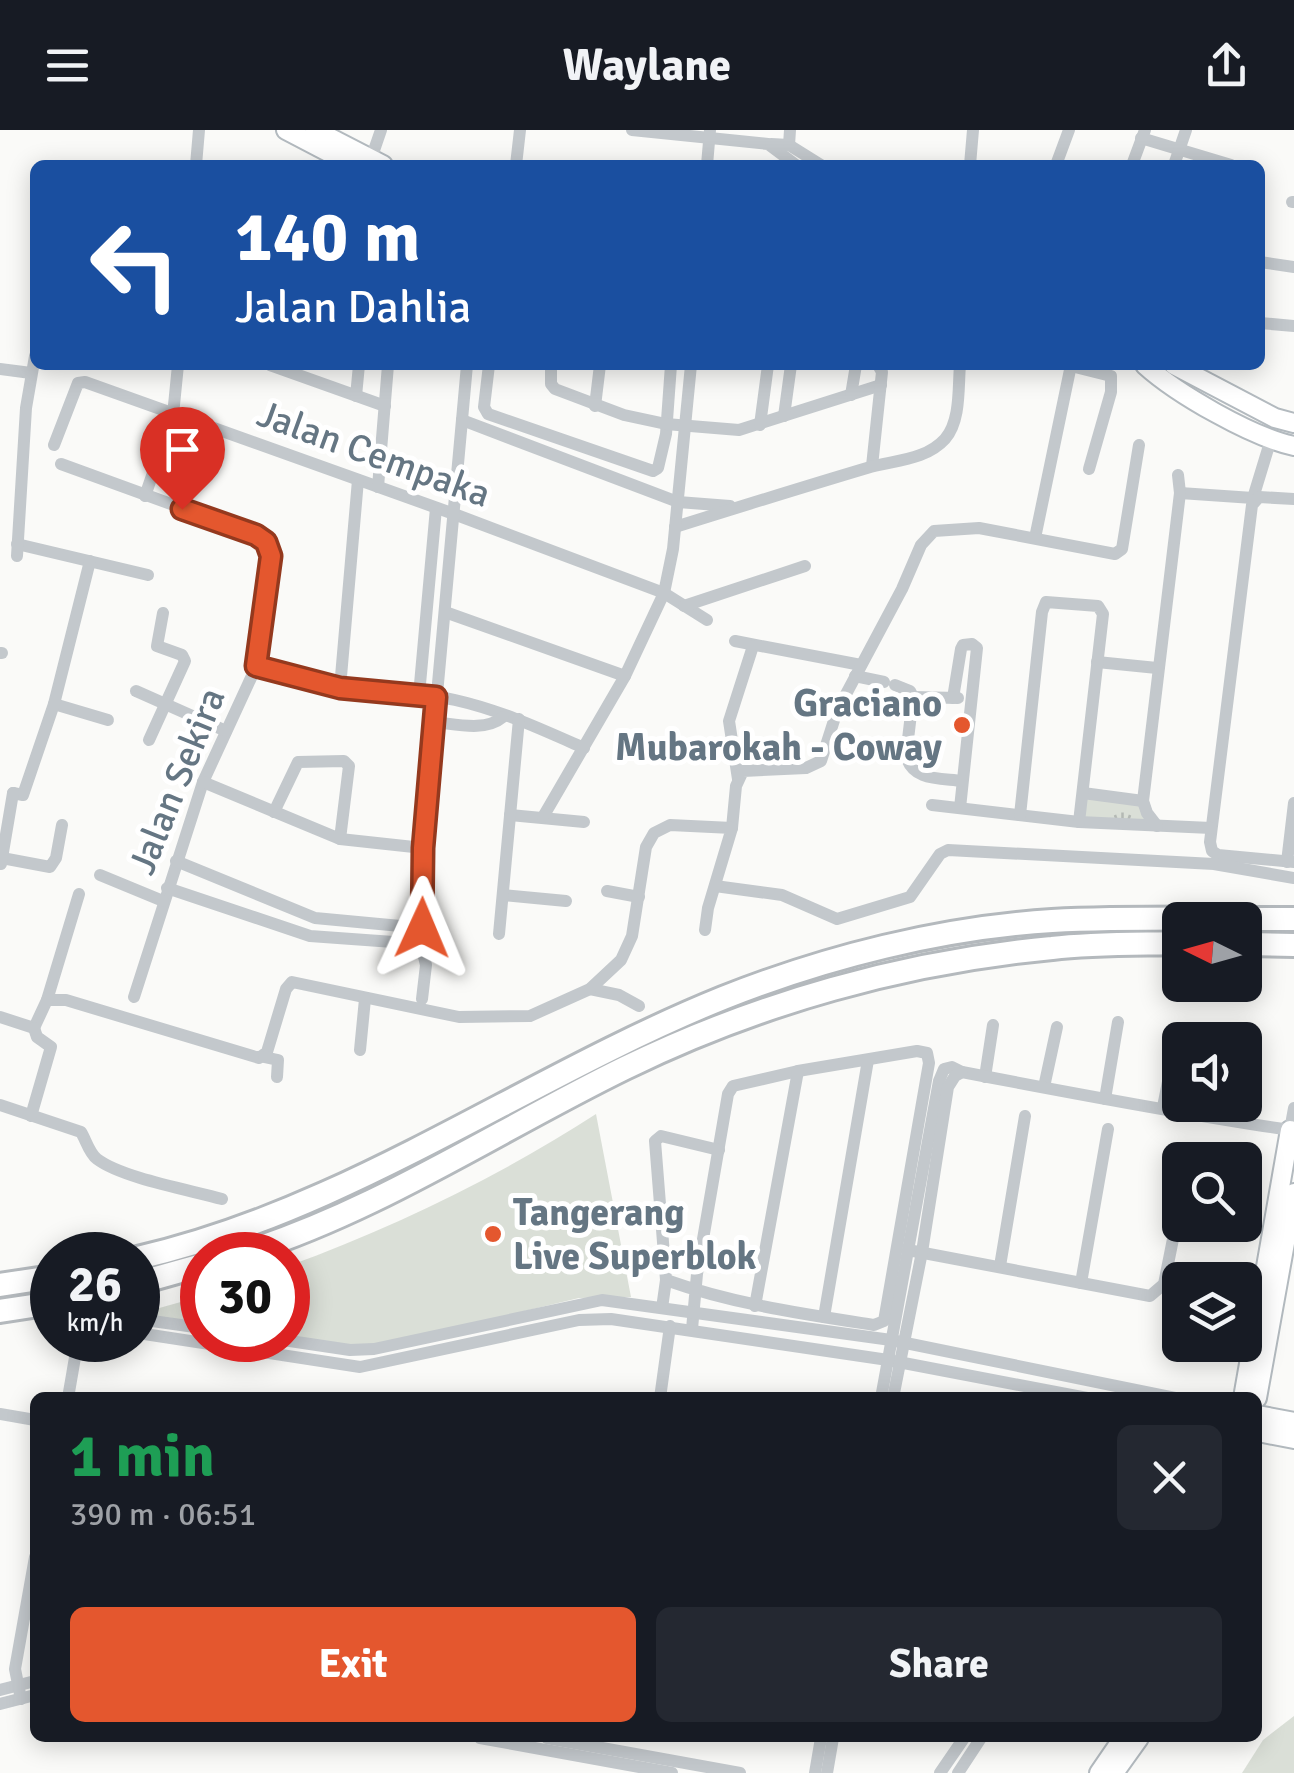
<!DOCTYPE html>
<meta charset="utf-8">
<style>
:root{--surface:#171b24;--page:#242831;--text:#f1f3f6;--muted:#9ea1a6;--accent:#e4572e}
body{margin:0;font-family:Signika,sans-serif;background:var(--page);color:var(--text);height:100vh;display:flex;flex-direction:column;font-size:38px;white-space:nowrap}
*{box-sizing:border-box;margin:0}
p{font-size:32px;color:var(--muted)}
.icon{flex:none;width:55px;height:55px;fill:none;stroke:currentColor;stroke-width:2;stroke-linecap:round;stroke-linejoin:round}
.map{position:relative;flex:1;overflow:hidden}
.panel{position:absolute;left:30px;top:1262px;width:1232px;height:350px;display:flex;flex-direction:column;background:var(--surface);border-radius:15px;box-shadow:0 5px 25px #0003}
.panel>*{flex:none}
.guide{position:absolute;left:30px;top:30px;width:1235px;height:210px;border-radius:15px;box-shadow:0 5px 25px #0003;background:#1a4fa0;color:#fff;overflow:hidden}
.needle{width:65px;rotate:275deg}
.tools{position:absolute;left:1162px;top:772px;display:grid;gap:20px}
.tools a{display:grid;place-items:center;width:100px;height:100px;border-radius:15px;background:var(--surface);box-shadow:0 5px 25px #0003;font-size:50px}
.speed{position:absolute;left:30px;top:1102px;display:flex;gap:20px;font-size:50px;font-weight:700;text-align:center}
.speed>*{display:grid;place-content:center;width:130px;height:130px;border-radius:50%;background:var(--surface);box-shadow:0 5px 25px #0003;line-height:1}
.speed small{font-size:25px;font-weight:400}
.speed .limit{border:15px solid #d22;background:#fff;color:#111}
.pin{position:absolute;display:grid;place-items:center;width:85px;height:85px;color:#fff;margin:-102px -42px;border-radius:50% 50% 50% 0;rotate:-45deg;box-shadow:0 0 10px #0007}
.pin .icon{rotate:45deg}
.me{position:absolute;width:110px;margin:-55px;rotate:1deg;stroke-linejoin:round;filter:drop-shadow(0 0 8px #0008)}
.turn{display:flex;align-items:center;gap:35px;height:210px;padding:0 40px;font-size:45px}
.turn .icon{width:130px;height:130px;stroke-width:2.5}
.turn b{display:block;font-size:70px;line-height:85px}
.round{display:grid;place-items:center;flex:none;width:105px;height:105px;border-radius:15px;background:var(--page)}
.overview{display:flex;align-items:center;justify-content:space-between;height:170px;padding:0 40px}
h1{font-size:60px;font-weight:700;line-height:75px;color:#1e9e55}
.primary-button{display:flex;gap:20px;margin-top:auto;padding:20px 40px}
.primary-button a{flex:1;height:115px;border-radius:15px;background:var(--accent);color:#fff;font-size:40px;font-weight:700;line-height:115px;text-align:center}
.primary-button a+a{background:var(--page);color:var(--text)}
header{display:flex;justify-content:space-between;align-items:center;height:130px;padding:0 40px;background:var(--surface);font-size:45px;font-weight:700}
.map>svg:first-child{display:block}
.grass{fill:#dadfd7}
.park{fill:url(#park-tufts)}
.lines{fill:none;stroke-linecap:round;stroke-linejoin:round}
.secondary-casing{stroke:#b3babf;stroke-width:22}
.highway-casing{stroke:#b4b9bd;stroke-width:28}
.street{stroke:#c3c8cc;stroke-width:12}
.secondary{stroke:#fff;stroke-width:18}
.highway{stroke:#fff;stroke-width:22}
.route-casing{stroke:#94391e;stroke-width:25}
.route{stroke:#e4572e;stroke-width:18}
.poi-dot{fill:#e4572e;stroke:#fff;stroke-width:4}
.labels{text-anchor:middle;dominant-baseline:central;stroke-width:10;stroke-linejoin:round;paint-order:stroke}
.street-label{font-size:38px;fill:#657683;stroke:#fff}
.poi-label{font-size:38px;font-weight:bold;fill:#657683;stroke:#fff;text-anchor:end}
</style>
<header><svg class="icon" aria-label="menu" viewBox="0 0 24 24"><path d="M4 6h16M4 12h16M4 18h16"/></svg>Waylane<svg class="icon" aria-label="share" viewBox="0 0 24 24"><path d="M12 15V3M7 8l5-5 5 5M5 13v7h14v-7"/></svg></header>
<div class="map">
<svg width="1294" height="1643" viewBox="0 0 1294 1643">
<defs>
<pattern id="park-tufts" width="24" height="20" patternUnits="userSpaceOnUse" patternTransform="scale(2.5)"><rect width="24" height="20" fill="#dadfd7"/><path d="M3 7l-1-3M5 7V3M7 7l1-3M15 17l-1-3M17 17v-4M19 17l1-3" fill="none" stroke="#b4b9b4"/></pattern>
</defs>
<rect width="100%" height="100%" fill="#fafaf8"/>
<g class="grass">
<path d="M596 984 631 1167 579 1168 382 1215 342 1218 288 1209V1136C393 1098 502 1045 596 984Z"/>
<polygon points="202,1166 202,1195 138,1184"/>
<polygon points="1294,1586 1294,1643 1242,1643 1263,1610"/>
</g>
<polygon class="park" points="1085,667 1139,673 1148,692 1082,689"/>
<g class="lines">
<g class="secondary-casing">
<g id="secondary">
<polyline points="286,0 353,35"/>
<polyline points="315,0 383,35"/>
<path d="M1145 235C1177 264 1252 307 1294 316"/>
<polyline points="1174,235 1275,288 1294,293"/>
<polyline points="1243,1268 1290,1000 1294,1001"/>
<polyline points="1257,1268 1294,1063"/>
<polyline points="1258,1285 1294,1292"/>
<polyline points="1258,1302 1294,1309"/>
<polyline points="1099,1643 1123,1608"/>
<polyline points="1114,1643 1139,1608"/>
</g>
</g>
<g class="highway-casing">
<g id="highway">
<polyline points="1245,814 1294,815"/>
<path d="M237 1125C375 1083 496 1001 625 938 758 873 904 832 1052 818 1094 813 1137 814 1180 813"/>
<path d="M138 1128C348 1080 525 948 723 868 826 827 941 798 1052 791 1133 787 1214 789 1294 789"/>
<polyline points="138,1153 202,1135"/>
<polyline points="0,1155 52,1147"/>
<polyline points="0,1181 52,1173"/>
</g>
</g>
<g class="street">
<polyline points="632,0 768,14 796,35"/>
<polyline points="1141,8 1231,35"/>
<polyline points="771,14 789,15 821,35"/>
<polyline points="789,15 790,0"/>
<polyline points="371,29 381,0"/>
<polyline points="196,35 199,0"/>
<polyline points="516,35 520,0"/>
<polyline points="707,35 710,0"/>
<polyline points="970,35 973,0"/>
<polyline points="1056,35 1069,0"/>
<polyline points="1132,35 1145,0"/>
<polyline points="1174,35 1186,0"/>
<polyline points="1292,72 1294,72"/>
<polyline points="1260,132 1294,137"/>
<polyline points="1260,193 1294,196"/>
<polyline points="270,235 385,276"/>
<polyline points="489,235 484,277 488,284 653,341 658,338 666,304 671,235"/>
<polyline points="551,235 551,254 555,259 624,285 666,294 739,300 881,255"/>
<polyline points="1071,236 1111,246 1111,262 1089,339"/>
<polyline points="0,239 31,243"/>
<polyline points="851,265 856,235"/>
<polyline points="356,266 359,235"/>
<polyline points="595,276 600,235"/>
<polyline points="784,286 791,235"/>
<polyline points="462,290 678,372 730,376"/>
<polyline points="760,295 768,235"/>
<polyline points="54,315 78,253 85,252 454,384 664,463 707,490"/>
<polyline points="61,334 256,405 266,413 271,426 256,537 203,652 134,867"/>
<polyline points="872,336 882,242 878,235"/>
<polyline points="378,357 388,235"/>
<polyline points="1180,363 1253,368 1271,309"/>
<polyline points="145,366 173,285 178,235"/>
<polyline points="1294,369 1259,367 1252,375 1210,712 1212,721 1218,725 1294,732"/>
<path d="M675 397C739 377 803 357 867 338 893 330 925 331 945 309 961 291 958 257 960 235"/>
<polyline points="1035,408 1071,235"/>
<polyline points="17,414 148,445"/>
<polyline points="17,426 26,278 35,226"/>
<polyline points="684,476 805,436"/>
<polyline points="445,482 625,546"/>
<polyline points="735,511 861,535"/>
<polyline points="0,523 2,523"/>
<polyline points="1097,532 1157,538"/>
<path d="M256 537C284 545 311 554 339 558 377 564 417 562 455 570 500 580 541 599 584 618"/>
<polyline points="855,546 884,552"/>
<polyline points="895,555 910,561 913,567"/>
<polyline points="340,558 358,350"/>
<polyline points="136,561 226,601"/>
<polyline points="419,565 436,378"/>
<polyline points="953,568 961,519 963,515 972,514 977,518 960,678"/>
<path d="M958 568 913 567 906 626C913 651 939 648 962 651"/>
<polyline points="54,574 108,590"/>
<path d="M434 592C456 594 485 602 503 587"/>
<polyline points="149,610 185,531 182,525 157,516 163,483"/>
<polyline points="738,649 729,591 753,516"/>
<polyline points="203,652 340,709 423,718"/>
<polyline points="13,663 23,665 54,574 90,431"/>
<polyline points="1083,663 1143,671"/>
<polyline points="932,675 1079,692 1211,698"/>
<polyline points="274,682 298,632 344,631 349,636 340,709"/>
<polyline points="510,685 584,692"/>
<polyline points="1020,685 1042,482 1046,472 1098,476 1103,484 1079,692"/>
<polyline points="543,687 625,546 664,463 673,419 691,235"/>
<polyline points="1157,696 1147,683 1143,671 1180,363 1178,345"/>
<polyline points="732,698 736,656 743,641 806,638 821,631 837,581 902,459 921,415 934,401 979,398 1115,424 1122,419 1139,315"/>
<polyline points="2,728 50,737 56,728 62,695"/>
<polyline points="176,731 315,788 422,798"/>
<polyline points="1287,732 1294,673"/>
<polyline points="1,734 13,663"/>
<polyline points="100,745 163,771"/>
<polyline points="715,756 782,765 837,789 910,767 940,724 948,720 1214,734 1294,748"/>
<polyline points="167,758 310,806 421,814"/>
<polyline points="607,761 639,767"/>
<polyline points="503,765 566,771"/>
<polyline points="499,804 519,589"/>
<polyline points="590,859 619,865 639,876"/>
<polyline points="422,869 426,835 421,814 423,718 467,235"/>
<polyline points="47,870 66,870 259,928 267,922 286,859 292,852 459,887 530,886 590,859 621,830 632,806 646,717 654,703 670,695 732,698 708,778 705,800"/>
<polyline points="0,887 34,898"/>
<polyline points="34,898 47,870 79,764"/>
<polyline points="1237,910 1238,905"/>
<polyline points="360,920 365,869"/>
<polyline points="264,927 278,930 277,947"/>
<polyline points="985,947 993,895"/>
<polyline points="1044,957 1057,897"/>
<polyline points="1105,969 1118,892"/>
<path d="M0 975 81 1002C86 1010 89 1023 97 1029 122 1048 190 1060 222 1069"/>
<polyline points="1163,977 1178,901"/>
<polyline points="31,986 51,917 37,907 34,898"/>
<polyline points="1189,1030 1190,1026"/>
<polyline points="908,1120 1150,1166 1164,1154 1180,1074"/>
<polyline points="1000,1136 1025,986"/>
<path d="M666 1150C733 1174 803 1184 874 1195L884 1191 929 933 927 923 917 921 798 941 733 956 728 964 697 1144 692 1199"/>
<polyline points="1081,1153 1108,999"/>
<polyline points="755,1176 798,941"/>
<polyline points="662,1178 666,1150 655,1011 661,1006 719,1020"/>
<polyline points="824,1187 868,930"/>
<polyline points="138,1189 202,1198"/>
<polyline points="138,1203 360,1237 579,1190 611,1189 888,1230 1087,1268"/>
<polyline points="283,1210 350,1220 374,1219 602,1170 891,1210 1175,1268"/>
<polyline points="68,1268 78,1210"/>
<polyline points="660,1268 670,1196"/>
<path d="M881 1268 939 951 944 939 952 937 962 942C1071 963 1181 984 1290 1000L1294 978"/>
<polyline points="893,1268 922,1122 948,957 955,946 962,942"/>
<polyline points="0,1284 35,1290"/>
<polyline points="0,1560 35,1551"/>
<polyline points="21,1569 15,1539 35,1427"/>
<polyline points="0,1574 35,1565"/>
<polyline points="480,1608 672,1643"/>
<polyline points="547,1608 740,1643"/>
<polyline points="815,1643 821,1608"/>
<polyline points="827,1643 833,1608"/>
<polyline points="940,1643 964,1608"/>
<polyline points="958,1643 981,1608"/>
</g>
<use href="#secondary" class="secondary"/>
<use href="#highway" class="highway"/>
</g>
<g class="lines">
<g class="route-casing">
<polyline id="route" points="182,379 256,405 266,412 271,426 256,536 340,558 436,567 423,718 422,798"/>
</g>
<use href="#route" class="route"/>
</g>
<g class="poi-dot">
<circle cx="962" cy="595" r="10"/>
<circle cx="493" cy="1104" r="10"/>
</g>
<g class="labels">
<g class="street-label">
<text transform="translate(374 324) rotate(20)">Jalan Cempaka</text>
<text transform="translate(177 651) rotate(-68)">Jalan Sekira</text>
</g>
<g class="poi-label">
<text x="942" y="573">Graciano<tspan x="942" dy="44">Mubarokah - Coway</tspan></text>
<text x="513" y="1082" text-anchor="start">Tangerang<tspan x="513" dy="44">Live Superblok</tspan></text>
</g>
</g>
</svg>
<div class="tools">
<a><svg class="needle" viewBox="-14 -14 28 28"><path d="M0-13l5 13h-10z" fill="#e53935"/><path d="M0 13l5-13h-10z" fill="#9ea1a6"/></svg></a>
<a><svg class="icon" aria-label="sound" viewBox="0 0 24 24"><path d="M4 9h4l5-4v14l-5-4H4zM17 9q2 3 0 6"/></svg></a>
<a><svg class="icon" aria-label="search" viewBox="0 0 24 24"><circle cx="10" cy="10" r="6"/><path d="M15 15l6 6"/></svg></a>
<a><svg class="icon" aria-label="layers" viewBox="0 0 24 24"><path d="M12 4l9 5-9 5-9-5zM3 14l9 5 9-5"/></svg></a>
</div>
<div class="speed"><div>26<small>km/h</small></div><div class="limit">30</div></div>
<div class="pin" style="left:182px;top:379px;background:#d93025"><svg class="icon" aria-label="arrive" viewBox="0 0 24 24"><path d="M6 21V4h12l-3 4 3 4H6"/></svg></div>
<svg class="me" style="left:422px;top:798px" viewBox="-20 -20 40 40"><path d="M0-17L14 15 0 8-14 15z" fill="#e4572e" stroke="#fff" stroke-width="4"/></svg>
<div class="guide">
<div class="turn"><svg class="icon" aria-label="left" viewBox="0 0 24 24"><path d="M17 20v-9H6M10 6l-5 5 5 5"/></svg><div><b>140 m</b>Jalan Dahlia</div></div>
</div>
<section class="panel">
<div class="overview"><div><h1>1 min</h1><p>390 m · 06:51</p></div><a class="round"><svg class="icon" aria-label="close" viewBox="0 0 24 24"><path d="M6 6l12 12M18 6L6 18"/></svg></a></div>
<div class="primary-button"><a>Exit</a><a>Share</a></div>
</section>
</div>
